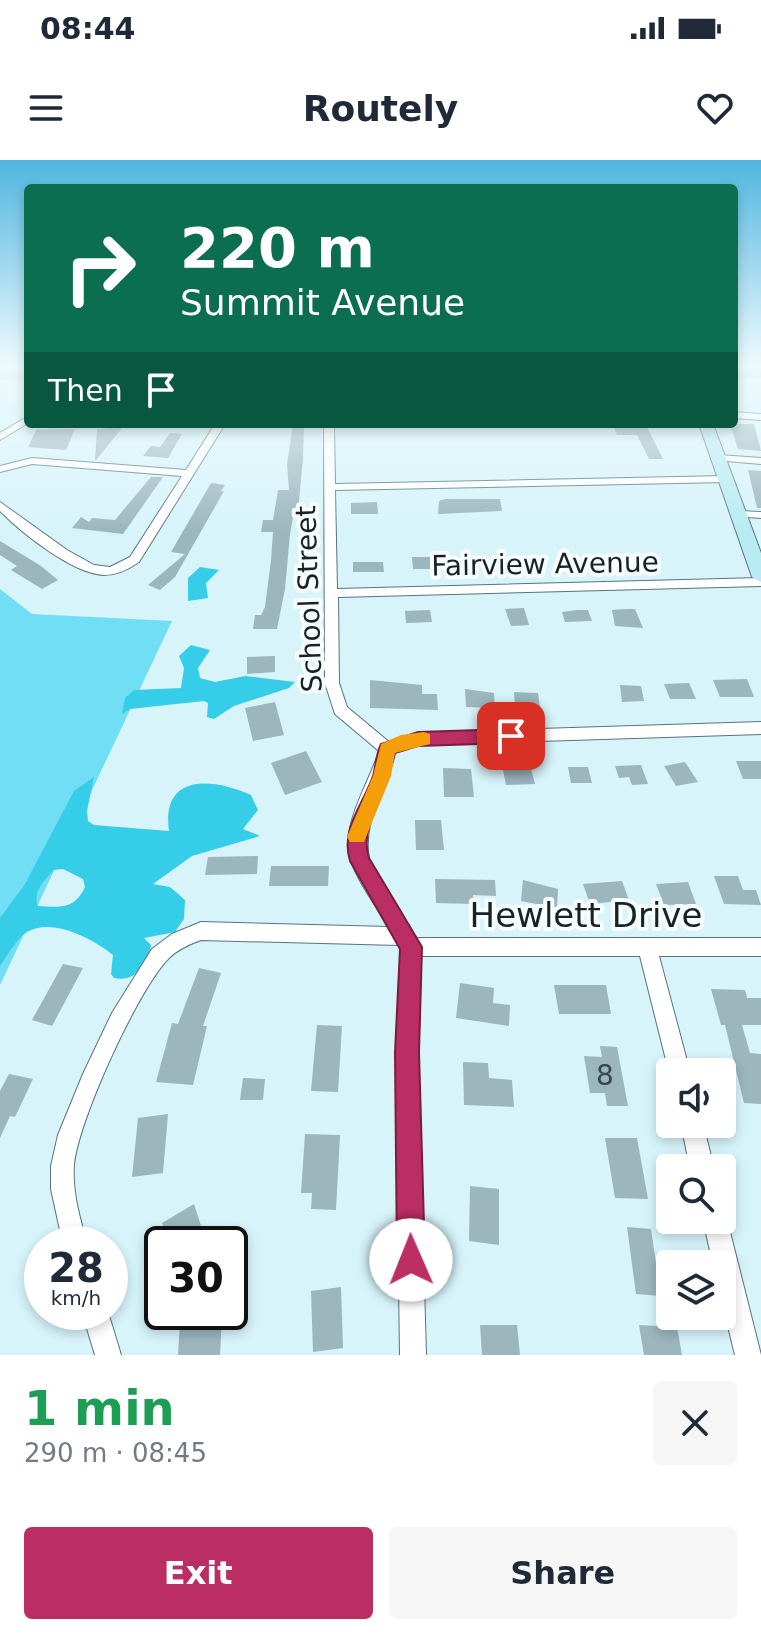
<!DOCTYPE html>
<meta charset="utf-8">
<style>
:root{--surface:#fff;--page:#f6f6f7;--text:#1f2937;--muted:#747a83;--accent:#bb2e63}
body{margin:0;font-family:"DejaVu Sans",sans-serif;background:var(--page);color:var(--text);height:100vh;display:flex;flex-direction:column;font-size:30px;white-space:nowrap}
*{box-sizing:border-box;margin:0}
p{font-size:26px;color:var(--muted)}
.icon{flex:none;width:44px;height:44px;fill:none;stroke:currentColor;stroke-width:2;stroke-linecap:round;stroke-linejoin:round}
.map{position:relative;height:1195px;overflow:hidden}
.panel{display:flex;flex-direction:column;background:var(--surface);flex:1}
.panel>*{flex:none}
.guide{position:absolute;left:24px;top:24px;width:714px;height:244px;border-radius:8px;box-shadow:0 4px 12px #0003;background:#0b6e4f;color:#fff;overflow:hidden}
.controls{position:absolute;left:656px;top:898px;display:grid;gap:16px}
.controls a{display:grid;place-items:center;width:80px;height:80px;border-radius:8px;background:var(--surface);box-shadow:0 4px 12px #0003;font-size:40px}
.speed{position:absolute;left:24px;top:1066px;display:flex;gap:16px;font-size:40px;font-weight:700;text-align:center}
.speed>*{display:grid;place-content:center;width:104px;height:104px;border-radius:50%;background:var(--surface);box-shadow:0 4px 12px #0003;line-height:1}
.speed small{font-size:20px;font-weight:400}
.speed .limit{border:4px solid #111;border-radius:12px;background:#fff;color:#111}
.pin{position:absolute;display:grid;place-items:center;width:68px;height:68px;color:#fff;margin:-34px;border-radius:16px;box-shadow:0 4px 12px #0006}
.me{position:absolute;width:88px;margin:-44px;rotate:359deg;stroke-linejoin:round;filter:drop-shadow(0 0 6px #0008)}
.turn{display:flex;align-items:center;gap:28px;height:168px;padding:0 24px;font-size:36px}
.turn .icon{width:104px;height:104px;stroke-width:2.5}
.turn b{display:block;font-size:56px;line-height:68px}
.then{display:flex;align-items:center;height:76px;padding:0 24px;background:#0003;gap:16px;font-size:30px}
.round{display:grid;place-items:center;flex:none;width:84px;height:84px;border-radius:8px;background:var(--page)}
.head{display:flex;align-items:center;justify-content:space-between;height:136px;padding:0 24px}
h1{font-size:48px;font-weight:600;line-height:60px;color:#1e9e55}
.cta{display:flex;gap:16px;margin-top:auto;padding:16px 24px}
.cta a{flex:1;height:92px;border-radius:8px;background:var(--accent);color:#fff;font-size:32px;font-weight:600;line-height:92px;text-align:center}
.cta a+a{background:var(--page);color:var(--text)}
.status{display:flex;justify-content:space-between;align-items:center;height:56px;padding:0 40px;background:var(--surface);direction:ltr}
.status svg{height:22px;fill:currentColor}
header{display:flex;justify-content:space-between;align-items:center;height:104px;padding:0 24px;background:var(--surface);font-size:36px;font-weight:600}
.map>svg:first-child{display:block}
.green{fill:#70def5}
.forest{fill:#36cde8;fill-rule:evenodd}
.building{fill:#9bb6bd}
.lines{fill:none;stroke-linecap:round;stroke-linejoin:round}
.minor-casing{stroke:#597379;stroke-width:2}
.secondary-casing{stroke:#597379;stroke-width:2}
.primary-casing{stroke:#d5d7d8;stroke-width:2}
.minor{fill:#fff;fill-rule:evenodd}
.secondary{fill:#b8ebf3;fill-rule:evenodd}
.primary{fill:#71d7e7;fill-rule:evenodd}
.route{fill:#bb2e63;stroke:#7a1e40;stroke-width:2}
.slow{fill:#f59e0b}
.labels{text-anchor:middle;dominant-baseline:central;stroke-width:8;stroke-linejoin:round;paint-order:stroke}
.street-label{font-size:28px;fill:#172225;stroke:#f7fcfe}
.near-number-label{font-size:28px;fill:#38474b}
.near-street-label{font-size:34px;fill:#172225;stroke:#f7fcfe}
</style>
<div class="status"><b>08:44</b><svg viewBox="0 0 49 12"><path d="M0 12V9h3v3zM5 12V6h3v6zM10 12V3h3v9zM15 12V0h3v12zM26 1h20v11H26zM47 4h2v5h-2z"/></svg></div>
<header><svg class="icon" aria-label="menu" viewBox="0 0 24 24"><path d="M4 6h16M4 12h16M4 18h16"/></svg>Routely<svg class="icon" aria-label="heart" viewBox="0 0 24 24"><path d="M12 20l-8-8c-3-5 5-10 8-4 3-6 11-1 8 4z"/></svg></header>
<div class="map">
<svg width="761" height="1195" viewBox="0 0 761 1195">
<rect width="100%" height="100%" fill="#d7f4fb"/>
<polygon class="green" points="0,429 32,454 172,461 0,825"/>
<g class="forest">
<polygon points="200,407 219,410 206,423 208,438 188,441 188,418"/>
<polygon points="191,485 210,490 198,508 200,518 215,522 245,516 295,522 289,528 234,546 214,559 207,557 208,543 204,541 130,549 122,554 125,538 134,530 181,528 184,508 179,496"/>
<path d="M94 617 87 651 88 661 94 665 169 671C161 614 211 617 251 635L258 650 243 669 260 676 192 696 153 724 170 727 185 740 184 759 175 772 144 778 151 785C148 804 135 823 114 818L111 814 113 795C93 779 53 757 27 772 17 778 7 796 0 806V758L25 724 74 631ZM63 709 83 719 85 727C74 750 61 747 38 746 32 732 45 719 54 710Z"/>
</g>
<g class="building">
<polygon points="293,264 304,264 303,298 298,352 294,352 290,374 285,429 277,469 253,469 255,455 261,455 265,447 271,400 273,372 261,372 263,360 273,360 278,330 289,330 287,304"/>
<polygon points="730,264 754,264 761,291 738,289"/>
<polygon points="613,265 646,265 663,299 649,299 637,275 617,275"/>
<polygon points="123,267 96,300 95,300 97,269"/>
<polygon points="68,269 75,269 66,290 28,287 36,270"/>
<polygon points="170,273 182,274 168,298 143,296 151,286 160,287"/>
<polygon points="748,310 761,311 761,348 757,348"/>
<polygon points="151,317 163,317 123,374 72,368 81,357 89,362 92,358 115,360"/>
<polygon points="211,323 225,325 221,331 224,331 175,417 160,430 148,425 185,394 171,392"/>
<polygon points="445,339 500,339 502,351 438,354 439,341"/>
<polygon points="377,342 378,354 351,354 351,343"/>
<polygon points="0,381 41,406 58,420 42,429 11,410 17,406 0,395"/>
<polygon points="412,397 443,397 444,409 413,409"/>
<polygon points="583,397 624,398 624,406 588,408"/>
<polygon points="353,402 383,402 384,412 353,412"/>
<polygon points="524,448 529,465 511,466 505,449"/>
<polygon points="627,449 635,449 643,468 615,466 612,450"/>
<polygon points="430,450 432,462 406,463 405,451"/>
<polygon points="577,450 588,450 592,461 565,462 562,452"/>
<polygon points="275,496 275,512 247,514 247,497"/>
<polygon points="747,519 754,537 720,537 713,520"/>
<polygon points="370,520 422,525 422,534 437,534 438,550 370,548"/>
<polygon points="689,523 696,539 670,539 664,524"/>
<polygon points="620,525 641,526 644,541 622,542"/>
<polygon points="465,529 494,533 495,548 466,547"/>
<polygon points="514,532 538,533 540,548 515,547"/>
<polygon points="275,542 284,575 253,581 245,548"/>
<polygon points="306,591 322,622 285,635 271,603"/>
<polygon points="736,601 761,601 761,619 743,619"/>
<polygon points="685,602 698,622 676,626 664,606"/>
<polygon points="641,605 648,624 632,625 629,617 619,618 615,606"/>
<polygon points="568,607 588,607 592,623 571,623"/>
<polygon points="443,608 471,609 474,637 444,637"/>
<polygon points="531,609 535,624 506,625 503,610"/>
<polygon points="415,660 441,660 444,690 416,690"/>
<polygon points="258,696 257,714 205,715 208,697"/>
<polygon points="271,706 329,706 328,726 269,726"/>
<polygon points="714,716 738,716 743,730 756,730 761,745 724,744"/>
<polygon points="435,719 495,720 496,736 473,735 473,744 436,743"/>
<polygon points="523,720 558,729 557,748 521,741"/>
<polygon points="622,721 629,740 590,744 583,724"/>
<polygon points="688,722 696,744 664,745 656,724"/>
<polygon points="63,804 83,808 52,866 32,860"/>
<polygon points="199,808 221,813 203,866 207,866 193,925 156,922 172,863 178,864"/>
<polygon points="460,823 494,828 493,843 510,845 509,866 456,858"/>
<polygon points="554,825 606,825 611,854 559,854"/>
<polygon points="711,829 745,830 747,838 761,838 761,865 742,865 750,893 761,894 761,944 744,943 725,865 721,865"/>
<polygon points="317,865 342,866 338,932 311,931"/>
<polygon points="600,886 617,887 628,946 607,946 605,933 590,933 584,896 602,897"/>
<polygon points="463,902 488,903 489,918 512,920 514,947 464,945"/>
<polygon points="9,914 33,919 15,957 10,956 0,978 0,931"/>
<polygon points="243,918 265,919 263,940 240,940"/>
<polygon points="168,954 163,1013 132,1017 138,958"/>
<polygon points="305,974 340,975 336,1050 311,1049 312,1033 301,1033"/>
<polygon points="605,978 637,978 648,1039 615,1038"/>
<polygon points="470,1026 499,1029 499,1085 469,1081"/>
<polygon points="194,1044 207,1084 168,1084 162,1063"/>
<polygon points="627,1067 651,1069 661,1136 636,1134"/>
<polygon points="341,1127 343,1188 313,1192 311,1131"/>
<polygon points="222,1158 220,1195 178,1195 180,1163"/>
<polygon points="480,1165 517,1165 520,1195 482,1195"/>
<polygon points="639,1165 677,1167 682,1195 644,1195"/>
</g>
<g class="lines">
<g class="minor-casing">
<g id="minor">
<polygon points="734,252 761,254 761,260 734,258"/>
<polygon points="28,256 28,263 0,280 0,273"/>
<path d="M215 264H225L139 402C129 409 117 415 104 415 73 414 22 373 0 351V342L67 390 94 405 110 407 130 397 182 316 32 304 0 312V306L32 298 186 310Z"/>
<path d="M324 264H334L335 324 726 316 731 319 726 322 335 330 337 429 761 418V426L338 437 339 523 347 547 389 582 418 573 761 562V574L418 585 394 593C385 628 362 662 369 699L416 778H761V796H659L690 912H670V916L640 796H421L418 911 426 1195H400L396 911 401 788 399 785 201 780C190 784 178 789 169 798 138 829 78 961 74 1005 72 1032 80 1058 87 1084H63L51 1029V1006L58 975 83 914 112 853 152 789 172 774 201 762 389 767C377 747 357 721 351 700 340 665 369 624 379 591L335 554 325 523Z"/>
<polygon points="719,295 761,298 761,304 715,300 715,296"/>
<polygon points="738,351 761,352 761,358 734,356 734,352"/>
<polygon points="681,964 703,964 714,1008 690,1008"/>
<polygon points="722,1051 727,1060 761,1195 735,1195 722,1142 722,1104 713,1104 703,1060 722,1060"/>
<polygon points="82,1152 108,1152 121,1195 95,1195"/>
</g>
</g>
<g class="secondary-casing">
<polygon id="secondary" points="699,264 713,264 761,393 761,422 752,417"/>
</g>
<g class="primary-casing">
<g id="primary">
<polygon points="734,208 761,210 761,218 734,216"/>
<rect x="0" y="211" width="28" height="8"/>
</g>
</g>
<use href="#minor" class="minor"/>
<use href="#secondary" class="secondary"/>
<use href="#primary" class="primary"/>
</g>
<linearGradient id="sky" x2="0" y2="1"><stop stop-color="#50b6e0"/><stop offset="0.55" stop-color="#edfafd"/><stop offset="1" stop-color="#edfafd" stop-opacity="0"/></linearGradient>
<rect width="761" height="373" fill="url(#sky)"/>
<path class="route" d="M511 569 520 576 511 583 418 586 395 593C389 626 358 666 369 698L422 787 419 892 425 1100 421 1110 411 1114 401 1110 397 1100 395 892 400 789 350 701C340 669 363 645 373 616 376 605 376 594 381 584L418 572Z"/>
<polygon class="slow" points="424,572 430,574 430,584 395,593 391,616 364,682 350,682 347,677 373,616 381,584 401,575"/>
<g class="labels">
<g class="street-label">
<text transform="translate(545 404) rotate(-1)">Fairview Avenue</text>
<text transform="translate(309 439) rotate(-92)">School Street</text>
</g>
<g class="near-number-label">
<text x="605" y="915">8</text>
</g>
<g class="near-street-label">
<text x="586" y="755">Hewlett Drive</text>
</g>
</g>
</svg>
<div class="controls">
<a><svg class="icon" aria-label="sound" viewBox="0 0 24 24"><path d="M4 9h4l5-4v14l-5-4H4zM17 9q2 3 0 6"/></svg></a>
<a><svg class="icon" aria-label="search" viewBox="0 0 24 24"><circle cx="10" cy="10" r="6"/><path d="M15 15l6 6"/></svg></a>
<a><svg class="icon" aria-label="layers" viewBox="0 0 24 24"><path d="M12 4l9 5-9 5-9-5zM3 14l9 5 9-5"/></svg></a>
</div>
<div class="speed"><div>28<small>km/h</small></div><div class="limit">30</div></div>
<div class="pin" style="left:511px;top:576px;background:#d93025"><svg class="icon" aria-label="arrive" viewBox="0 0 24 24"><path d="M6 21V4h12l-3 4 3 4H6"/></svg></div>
<svg class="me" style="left:411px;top:1100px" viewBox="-20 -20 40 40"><circle r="19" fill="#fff"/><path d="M0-13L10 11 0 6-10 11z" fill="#bb2e63"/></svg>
<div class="guide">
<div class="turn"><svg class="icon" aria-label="right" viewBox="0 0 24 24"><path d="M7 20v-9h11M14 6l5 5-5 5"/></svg><div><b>220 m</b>Summit Avenue</div></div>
<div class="then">Then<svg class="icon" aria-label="arrive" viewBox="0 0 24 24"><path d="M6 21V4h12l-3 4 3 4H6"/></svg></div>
</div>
</div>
<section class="panel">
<div class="head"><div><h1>1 min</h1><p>290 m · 08:45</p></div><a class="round"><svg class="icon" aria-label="close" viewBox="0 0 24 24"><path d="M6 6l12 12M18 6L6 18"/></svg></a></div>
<div class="cta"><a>Exit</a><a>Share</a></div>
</section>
